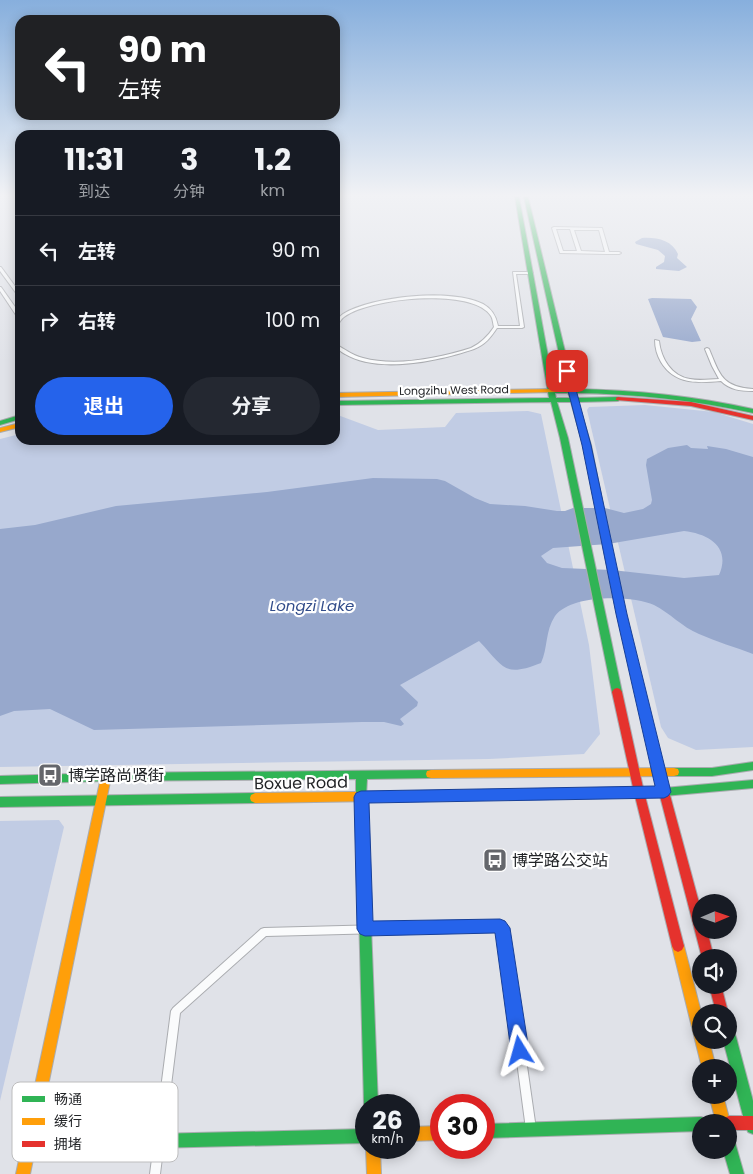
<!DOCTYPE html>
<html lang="zh">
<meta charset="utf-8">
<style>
:root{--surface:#171b24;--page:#242831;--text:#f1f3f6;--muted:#9ea1a6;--line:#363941;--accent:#2563eb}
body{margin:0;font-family:Poppins,"Noto Sans SC",sans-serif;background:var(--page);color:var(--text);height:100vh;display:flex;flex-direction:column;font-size:19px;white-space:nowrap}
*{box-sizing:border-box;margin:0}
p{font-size:16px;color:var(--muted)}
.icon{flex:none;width:28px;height:28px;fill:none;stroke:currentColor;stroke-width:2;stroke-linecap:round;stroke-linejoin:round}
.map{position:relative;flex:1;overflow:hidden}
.sheet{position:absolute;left:15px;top:130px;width:325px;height:315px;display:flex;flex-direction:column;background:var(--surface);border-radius:15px;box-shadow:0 2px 12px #0003}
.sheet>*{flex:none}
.hud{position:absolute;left:15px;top:15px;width:325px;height:105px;border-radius:15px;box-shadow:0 2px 12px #0003;background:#202124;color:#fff;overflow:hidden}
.needle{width:32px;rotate:88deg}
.buttons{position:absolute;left:692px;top:894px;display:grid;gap:10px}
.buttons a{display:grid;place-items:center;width:45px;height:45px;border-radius:50%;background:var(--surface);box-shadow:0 2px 12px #0003;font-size:25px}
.speed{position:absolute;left:355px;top:1094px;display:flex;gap:10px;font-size:25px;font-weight:700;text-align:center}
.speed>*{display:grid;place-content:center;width:65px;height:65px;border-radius:50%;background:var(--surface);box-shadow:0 2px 12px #0003;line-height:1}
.speed small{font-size:12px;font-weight:400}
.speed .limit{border:8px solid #d22;background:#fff;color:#111}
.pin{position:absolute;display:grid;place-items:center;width:42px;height:42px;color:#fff;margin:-21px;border-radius:10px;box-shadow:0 2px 8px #0006}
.me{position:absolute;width:55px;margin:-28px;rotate:352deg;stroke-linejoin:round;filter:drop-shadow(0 0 4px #0008)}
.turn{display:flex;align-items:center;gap:18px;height:105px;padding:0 20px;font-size:22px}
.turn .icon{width:65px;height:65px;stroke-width:2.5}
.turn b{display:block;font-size:35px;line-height:42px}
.eta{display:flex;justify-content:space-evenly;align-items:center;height:85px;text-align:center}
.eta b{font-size:30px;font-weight:700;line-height:35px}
.action{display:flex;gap:10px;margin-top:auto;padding:10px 20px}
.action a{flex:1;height:58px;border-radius:30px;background:var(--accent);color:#fff;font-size:20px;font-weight:700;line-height:58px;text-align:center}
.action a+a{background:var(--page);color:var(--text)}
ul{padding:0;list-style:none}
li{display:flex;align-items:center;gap:15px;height:70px;padding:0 20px;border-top:1px solid var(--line)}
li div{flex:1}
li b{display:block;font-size:19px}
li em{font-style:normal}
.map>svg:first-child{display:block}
.green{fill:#c1cce4}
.water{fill:#97a8cc;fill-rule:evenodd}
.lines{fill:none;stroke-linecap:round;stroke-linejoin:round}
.street-casing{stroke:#aaacb0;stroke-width:2}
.fast-casing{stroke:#aaacb0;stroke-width:2}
.slow-casing{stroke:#aaacb0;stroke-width:2}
.jam-casing{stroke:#aaacb0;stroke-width:2}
.street{fill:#fafbfc;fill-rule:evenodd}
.fast{fill:#30b455;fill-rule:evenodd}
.slow{fill:#ff9f0a;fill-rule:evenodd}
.jam{fill:#e5322d;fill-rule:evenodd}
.route{fill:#2563eb;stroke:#184099}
.labels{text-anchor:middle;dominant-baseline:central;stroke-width:4.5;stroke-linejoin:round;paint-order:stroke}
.far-street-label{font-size:11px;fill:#222427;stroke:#fff}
.water-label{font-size:15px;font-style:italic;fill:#314c8a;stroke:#fff}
.near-poi-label{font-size:16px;fill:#222427;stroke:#fff;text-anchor:start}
.near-street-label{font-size:16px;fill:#222427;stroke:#fff}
.key{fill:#fff;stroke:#bdbdbe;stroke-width:1}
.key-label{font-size:14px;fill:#222427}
</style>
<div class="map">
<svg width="753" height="1174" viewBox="0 0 753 1174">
<rect width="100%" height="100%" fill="#e0e2e8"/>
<g class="green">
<polygon points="645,405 714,412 753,424 753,747 696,750 668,738 661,727 587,410 589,407"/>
<polygon points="528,411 541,414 589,645 600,734 584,754 489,759 0,767 0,439 20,434 20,440 335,440 335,414 378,430 445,427 456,413"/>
<polygon points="59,820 64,827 0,1101 0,821"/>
</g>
<g class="water">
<path d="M642 238C656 237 672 240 678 254L677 258 687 267 679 271 656 269V267L664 262 665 256 658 250 636 244 635 242Z"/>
<polygon points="652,298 691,299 697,307 691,319 701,341 692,342 663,337 648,299"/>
<path d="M687 445 691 448 708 449 707 446 726 449 753 457V654C735 647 717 642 699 634 682 627 670 613 654 605 632 595 571 594 555 616 545 631 548 648 541 663 503 678 504 667 479 641L400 685 418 702 417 706 400 719 404 724 401 726 384 722H362L94 730 50 709 14 711 0 716V529L35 525 116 506 267 492 373 478 437 479 445 481 475 498 490 504 525 506 557 511H565L573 508H605L624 513 643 509 651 504 652 500 646 465 647 459 668 448ZM684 531C710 534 731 548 719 575L684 578 612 570 562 568 547 563 541 556 553 548 608 544Z"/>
</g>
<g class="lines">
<g class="street-casing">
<g id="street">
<path d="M554 227 602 228 609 252H619L621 253 619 254H607L560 253 552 228ZM556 229H570L577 251H563ZM574 230H599L605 252 581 251Z"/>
<polygon points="0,267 1,267 20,293 20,297 19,297 0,271"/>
<path d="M513 272H531L533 273 531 274H516L524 327 522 328H497C491 337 485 345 474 349 439 361 378 374 345 354 341 352 338 349 335 347V344C345 349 351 355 363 358 396 367 439 358 471 348 481 343 488 336 494 327 493 324 493 319 491 316 473 287 368 298 344 317 341 319 339 323 337 326H335V322C338 319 340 316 343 314 372 296 453 288 483 304 492 309 496 316 498 326H520Z"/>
<polygon points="0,287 1,287 20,314 20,318 18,318 0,291"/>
<path d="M655 340 659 341C661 358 671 376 690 379 700 381 710 379 719 379L712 366 705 349 707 348 709 349C720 375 722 387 753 389V391C741 391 730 390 721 381 698 383 675 385 661 362 657 355 655 348 655 340Z"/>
<polygon points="500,922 503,923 508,933 536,1129 535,1133 531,1134 527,1133 526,1129 500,934 498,930 266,936 180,1013 160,1174 150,1174 171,1011 173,1008 261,929 264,928"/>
</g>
</g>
<g class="fast-casing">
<g id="fast">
<path d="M515 197H519L554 389H567L524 197H528L574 389C634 390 694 396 753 409V413C694 400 635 394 575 393L576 398 618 397 621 399 618 401 578 402 591 445 621 596 617 599 613 596 583 445 571 402H557L568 438 622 692 620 695H614L612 692 560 438 551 402 335 405V401L549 398ZM555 393H568L570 398H556Z"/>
<polygon points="20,415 20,419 0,425 0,421"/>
<polygon points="753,762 753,770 712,776 674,776 670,775 669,772 670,769 674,768 712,768"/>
<polygon points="431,770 435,771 436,774 435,777 431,778 367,779 366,797 378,1105 366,1105 366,1110 364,1105 356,797 356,779 106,781 0,784 0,776 106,773"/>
<polygon points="753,780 753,788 664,796 610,797 606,796 605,793 606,790 610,789 664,788"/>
<polygon points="255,793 259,795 260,798 259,801 255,803 0,807 0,797"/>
<polygon points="729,1030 734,1032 736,1037 753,1101 753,1134 748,1132 746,1127 723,1040 729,1040"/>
<polygon points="701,1117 706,1119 707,1122 701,1122 701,1131 484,1138 484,1124"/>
<polygon points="366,1129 366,1143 29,1151 24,1149 22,1144 24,1139 29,1137"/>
<polygon points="729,1137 734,1139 744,1174 730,1174 723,1150 729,1150"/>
</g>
</g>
<g class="slow-casing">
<g id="slow">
<polygon points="555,389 558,391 557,392 335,397 335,393"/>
<polygon points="20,423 20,427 0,432 0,428"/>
<polygon points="674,768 678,769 679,772 678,775 674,776 431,778 427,777 426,774 427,771 431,770"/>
<polygon points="106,773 110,774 111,777 30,1174 16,1174 101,777 102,774"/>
<polygon points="610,789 614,790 615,793 614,796 610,797 255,803 251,801 250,798 251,795 255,793"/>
<polygon points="678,940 682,942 684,946 701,1012 701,1040 709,1040 716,1068 702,1068 672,946 674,942"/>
<polygon points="709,1095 723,1095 730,1122 729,1125 729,1122 716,1122"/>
<polygon points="441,1126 441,1140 409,1141 409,1127"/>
<polygon points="366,1147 380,1148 381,1174 367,1174"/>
</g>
</g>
<g class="jam-casing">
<g id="jam">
<polygon points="618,397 691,402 753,416 753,420 691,406 616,400 616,398"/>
<polygon points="617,593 621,596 664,773 701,910 701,930 707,930 714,958 702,958 654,773 613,596"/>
<polygon points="617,688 620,689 622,692 644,792 684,946 682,950 678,952 674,950 672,946 634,792 612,692 614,689"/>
<polygon points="709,985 721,985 728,1012 716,1012"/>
<polygon points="729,1116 753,1116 753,1130 729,1130 729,1122 722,1122 724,1118"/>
</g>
</g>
<use href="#street" class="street"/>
<use href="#fast" class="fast"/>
<use href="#slow" class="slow"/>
<use href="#jam" class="jam"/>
</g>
<linearGradient id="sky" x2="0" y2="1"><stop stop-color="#87afdd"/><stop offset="0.54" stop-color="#f1f2f5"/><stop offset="1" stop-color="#f1f2f5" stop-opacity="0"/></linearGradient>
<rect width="753" height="362" fill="url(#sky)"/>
<polygon class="route" points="564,369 571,371 591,445 627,614 671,792 668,796 664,798 369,803 373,921 500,919 505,921 510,928 529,1051 526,1057 520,1059 514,1057 511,1051 495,933 365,936 360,934 357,929 354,797 356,793 361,791 655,786 616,614 582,445 563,371"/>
<defs>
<g id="bus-square" transform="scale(1.25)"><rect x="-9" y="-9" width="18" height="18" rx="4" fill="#64666b" stroke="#fff"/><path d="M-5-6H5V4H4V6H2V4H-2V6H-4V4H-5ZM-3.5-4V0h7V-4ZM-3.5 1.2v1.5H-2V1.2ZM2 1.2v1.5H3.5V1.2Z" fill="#fff"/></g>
</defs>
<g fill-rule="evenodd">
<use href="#bus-square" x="50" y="775"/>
<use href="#bus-square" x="495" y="860"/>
</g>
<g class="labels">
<g class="far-street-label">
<text transform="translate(454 390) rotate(-1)">Longzihu West Road</text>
</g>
<g class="water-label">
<text x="312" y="605">Longzi Lake</text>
</g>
<g class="near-poi-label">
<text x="68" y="775">博学路尚贤街</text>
<text x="512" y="860">博学路公交站</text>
</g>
<g class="near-street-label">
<text transform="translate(301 783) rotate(-1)">Boxue Road</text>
</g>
</g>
<rect x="12" y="1082" width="166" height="80" rx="8" class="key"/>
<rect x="22" y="1096" width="23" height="6" fill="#30b455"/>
<rect x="22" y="1118" width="23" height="7" fill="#ff9f0a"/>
<rect x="22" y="1141" width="23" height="6" fill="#e5322d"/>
<g class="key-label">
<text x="54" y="1104">畅通</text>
<text x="54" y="1126">缓行</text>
<text x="54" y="1149">拥堵</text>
</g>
</svg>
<div class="buttons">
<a><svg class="needle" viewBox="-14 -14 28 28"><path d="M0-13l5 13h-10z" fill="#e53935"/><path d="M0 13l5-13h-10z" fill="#9ea1a6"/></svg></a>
<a><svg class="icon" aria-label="sound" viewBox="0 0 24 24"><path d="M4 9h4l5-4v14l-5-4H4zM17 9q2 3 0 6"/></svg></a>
<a><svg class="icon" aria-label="search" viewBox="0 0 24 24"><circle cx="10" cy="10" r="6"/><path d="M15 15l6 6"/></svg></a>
<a>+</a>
<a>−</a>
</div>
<div class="speed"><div>26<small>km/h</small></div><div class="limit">30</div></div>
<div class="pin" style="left:567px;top:371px;background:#d93025"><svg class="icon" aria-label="arrive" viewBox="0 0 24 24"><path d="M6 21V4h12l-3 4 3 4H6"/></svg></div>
<svg class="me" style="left:520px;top:1051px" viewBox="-20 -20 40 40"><path d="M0-17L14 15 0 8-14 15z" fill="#2563eb" stroke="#fff" stroke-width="4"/></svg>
<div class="hud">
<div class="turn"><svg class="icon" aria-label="left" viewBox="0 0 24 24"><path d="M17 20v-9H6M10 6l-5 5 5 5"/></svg><div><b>90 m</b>左转</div></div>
</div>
<section class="sheet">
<div class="eta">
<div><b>11:31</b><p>到达</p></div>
<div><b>3</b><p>分钟</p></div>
<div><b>1.2</b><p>km</p></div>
</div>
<ul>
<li><svg class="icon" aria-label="left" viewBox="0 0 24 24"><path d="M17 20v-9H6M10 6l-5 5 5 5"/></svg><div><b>左转</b></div><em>90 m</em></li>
<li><svg class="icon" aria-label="right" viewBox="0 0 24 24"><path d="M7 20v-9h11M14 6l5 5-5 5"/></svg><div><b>右转</b></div><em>100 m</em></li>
</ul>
<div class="action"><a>退出</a><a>分享</a></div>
</section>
</div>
